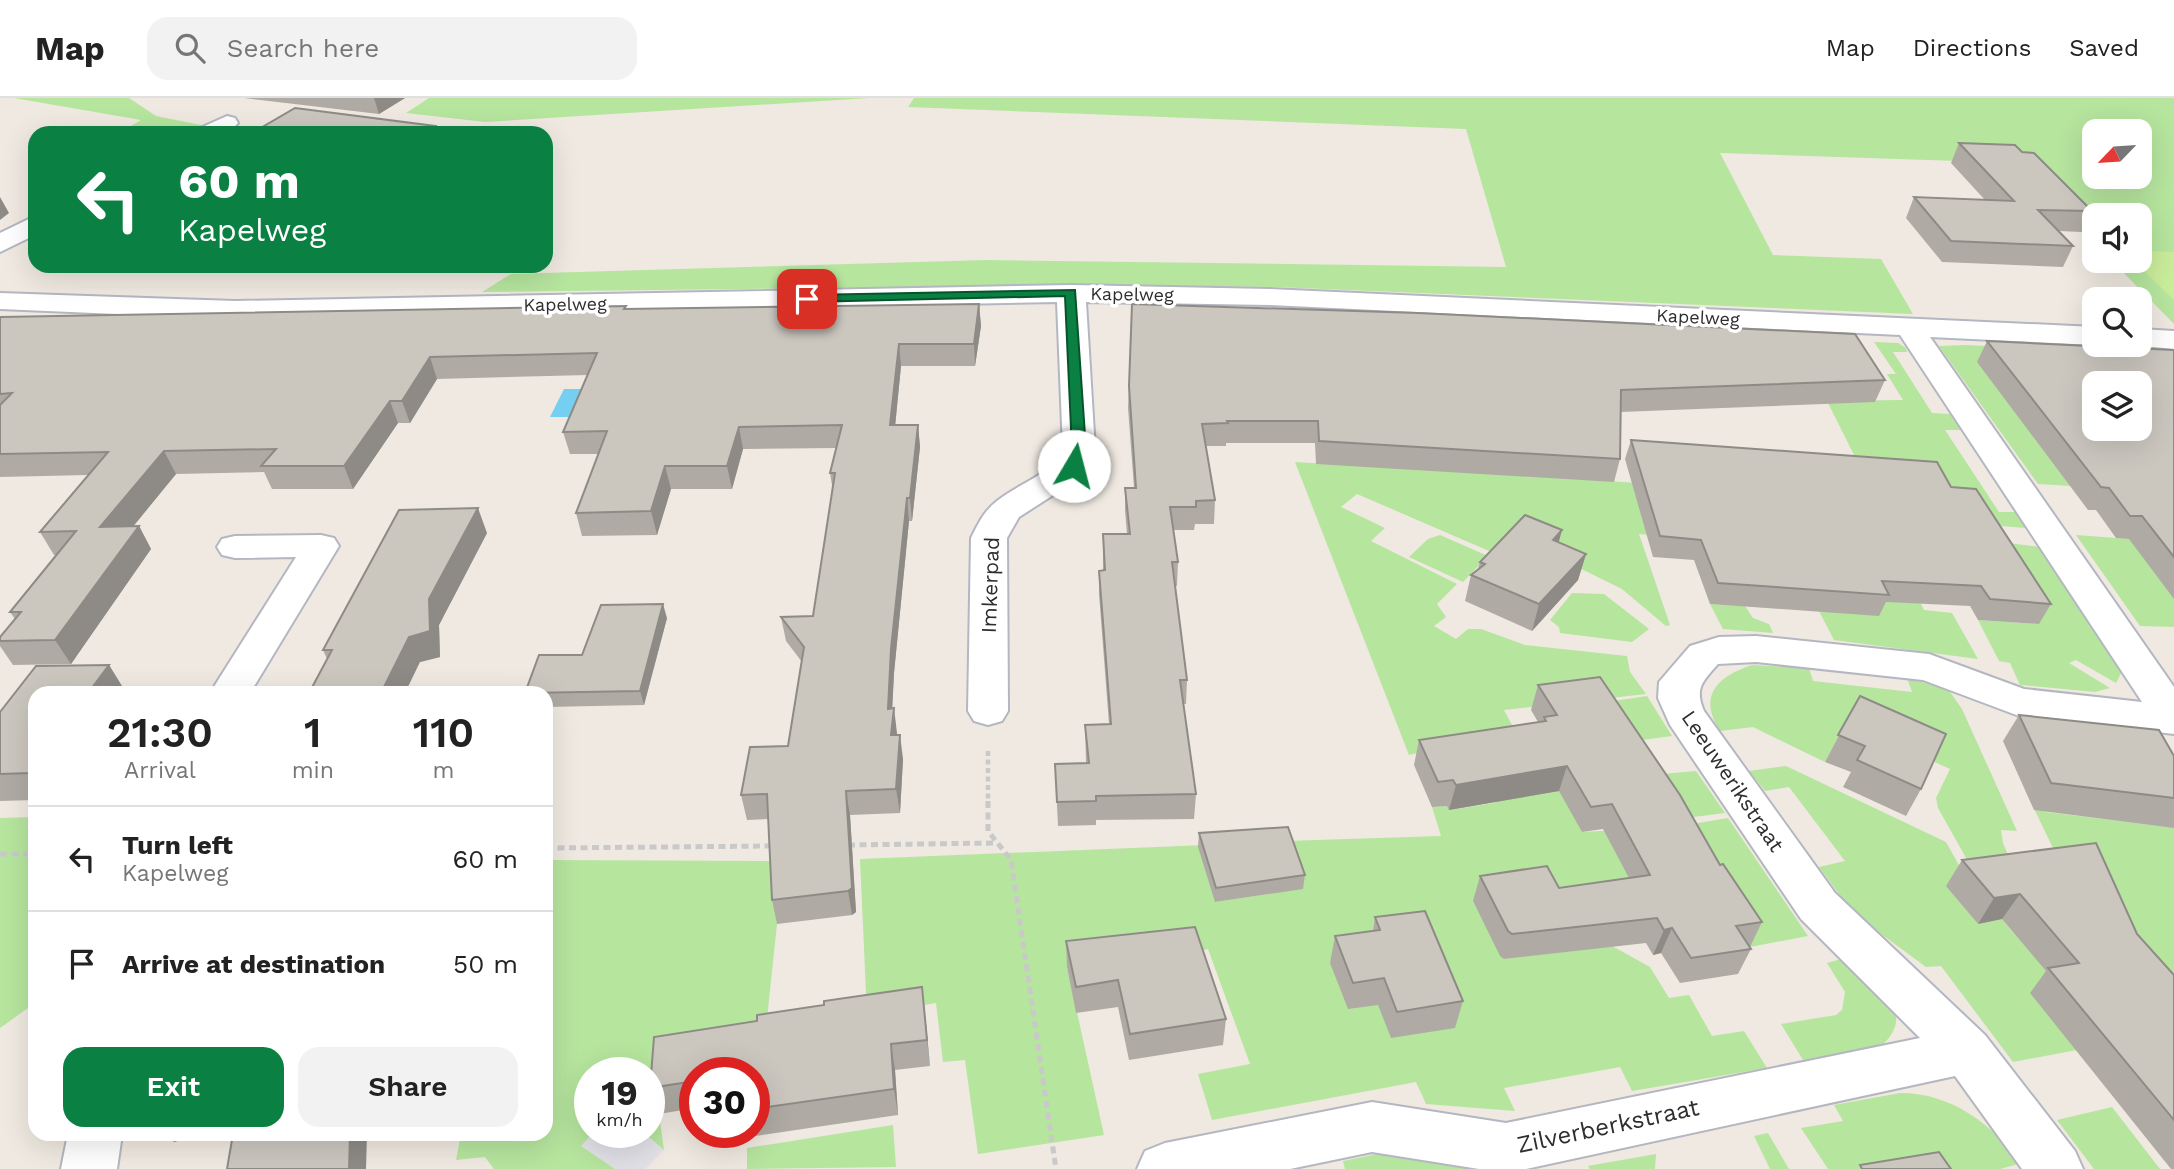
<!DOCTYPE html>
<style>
:root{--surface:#fff;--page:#f2f2f2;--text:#222;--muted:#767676;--line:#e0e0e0;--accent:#0b8043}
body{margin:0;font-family:"Work Sans",sans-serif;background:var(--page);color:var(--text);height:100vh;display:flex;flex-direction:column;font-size:26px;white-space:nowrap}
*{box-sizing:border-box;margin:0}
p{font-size:23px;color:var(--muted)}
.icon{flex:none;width:38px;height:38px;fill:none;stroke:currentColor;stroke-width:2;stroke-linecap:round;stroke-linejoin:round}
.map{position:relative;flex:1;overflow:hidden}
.sheet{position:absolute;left:28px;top:588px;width:525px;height:455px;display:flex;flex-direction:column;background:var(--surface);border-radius:21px;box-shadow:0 7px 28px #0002}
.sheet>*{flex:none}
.hud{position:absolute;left:28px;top:28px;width:525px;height:147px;border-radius:21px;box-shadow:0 7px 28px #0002;background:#0b8043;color:#fff;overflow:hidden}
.needle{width:46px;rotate:245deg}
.controls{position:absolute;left:2082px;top:21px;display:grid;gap:14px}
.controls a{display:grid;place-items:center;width:70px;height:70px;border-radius:14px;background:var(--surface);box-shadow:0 7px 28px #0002;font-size:35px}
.speed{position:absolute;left:574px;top:959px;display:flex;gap:14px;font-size:35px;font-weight:700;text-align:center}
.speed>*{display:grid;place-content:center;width:91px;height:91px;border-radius:50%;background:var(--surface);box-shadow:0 7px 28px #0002;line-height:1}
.speed small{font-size:18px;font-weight:400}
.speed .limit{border:10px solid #d22;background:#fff;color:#111}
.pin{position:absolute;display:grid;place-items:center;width:60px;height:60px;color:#fff;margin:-30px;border-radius:14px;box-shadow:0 4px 10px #0006}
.me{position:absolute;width:77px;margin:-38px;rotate:8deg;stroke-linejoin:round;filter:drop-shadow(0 0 5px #0008)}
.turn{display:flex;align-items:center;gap:24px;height:147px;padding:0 35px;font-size:32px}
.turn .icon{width:91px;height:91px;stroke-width:2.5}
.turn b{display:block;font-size:49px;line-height:60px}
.eta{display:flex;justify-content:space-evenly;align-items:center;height:119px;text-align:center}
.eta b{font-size:42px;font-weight:600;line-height:49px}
.button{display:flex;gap:14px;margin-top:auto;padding:14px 35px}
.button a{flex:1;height:80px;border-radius:21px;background:var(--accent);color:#fff;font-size:28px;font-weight:600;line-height:80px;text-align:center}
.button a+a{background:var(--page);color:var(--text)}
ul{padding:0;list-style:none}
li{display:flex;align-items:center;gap:21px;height:105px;padding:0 35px;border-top:2px solid var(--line)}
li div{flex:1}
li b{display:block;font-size:26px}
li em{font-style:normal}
header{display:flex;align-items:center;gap:42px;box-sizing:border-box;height:98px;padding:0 35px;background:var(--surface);border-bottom:2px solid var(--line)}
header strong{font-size:33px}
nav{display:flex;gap:38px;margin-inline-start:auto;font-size:24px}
.search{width:490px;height:63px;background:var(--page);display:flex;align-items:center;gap:18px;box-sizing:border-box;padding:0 24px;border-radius:21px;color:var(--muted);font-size:26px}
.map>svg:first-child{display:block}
.industrial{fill:#e3e1e8}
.green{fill:#b6e59e;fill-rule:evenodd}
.pitch{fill:#c9ec9a}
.water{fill:#75cff0}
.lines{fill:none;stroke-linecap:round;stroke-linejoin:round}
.minor-casing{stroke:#b4b7c1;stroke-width:4}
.path-far1{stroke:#c9c9c9;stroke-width:4.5;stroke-dasharray:5 3.5;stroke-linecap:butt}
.path{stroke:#c9c9c9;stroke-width:5;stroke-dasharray:7 4.5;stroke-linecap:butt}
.minor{fill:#fff;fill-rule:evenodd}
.wall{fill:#afaba4}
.shaded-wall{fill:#8e8b86}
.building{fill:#cbc7bf;stroke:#8e8b86;stroke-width:2;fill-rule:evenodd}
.route{fill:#0b8043;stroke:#07532c;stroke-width:2}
.labels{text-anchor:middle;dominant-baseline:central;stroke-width:7;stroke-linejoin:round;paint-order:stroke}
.far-street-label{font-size:18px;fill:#2e2e2e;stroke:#fff}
.street-label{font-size:21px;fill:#2e2e2e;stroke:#fff}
.near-street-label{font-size:24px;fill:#2e2e2e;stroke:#fff}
</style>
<header>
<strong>Map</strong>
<div class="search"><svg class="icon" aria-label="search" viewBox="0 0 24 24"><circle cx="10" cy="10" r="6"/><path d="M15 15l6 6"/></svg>Search here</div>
<nav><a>Map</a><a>Directions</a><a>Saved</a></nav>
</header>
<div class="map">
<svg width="2174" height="1071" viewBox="0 0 2174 1071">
<rect width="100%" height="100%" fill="#efe9e1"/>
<polygon class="industrial" points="594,1034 642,1034 664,1052 645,1071 615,1071 581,1048"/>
<g class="green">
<polygon points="14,0 129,0 156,18 201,27 201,30 198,35 119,35 141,22"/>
<polygon points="429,0 869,0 485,24 406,15"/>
<path d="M914 0H2174V226L2112 163H2140V117H2095V144L2018 65 1720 55 1773 157 1881 161 1913 216 1276 189 1076 187 482 194 511 176 987 162 1506 169 1466 31 908 9ZM2095 33H2140V79H2095Z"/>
<polygon points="1874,244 1898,245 1906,250 1907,254 1893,254 1932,315 1950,316 1961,332 1945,332 1999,414 2017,414 2026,430 2001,428 1986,405 1937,403 1864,377 1827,303 1903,302 1887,276 1896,276"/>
<polygon points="1965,247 2037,250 2071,388 2038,386 1939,248"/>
<polygon points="1295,364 1655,386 1686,440 1639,436 1670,527 1666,528 1622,491 1555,458 1503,459 1357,396 1341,409 1385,430 1371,443 1457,486 1437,506 1446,519 1434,528 1456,541 1468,531 1481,531 1525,547 1627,558 1630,574 1646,596 1504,612 1527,655 1422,654 1409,657"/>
<polygon points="1440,437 1488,458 1463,484 1409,459 1428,441"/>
<polygon points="2076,437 2158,443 2174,438 2174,529 2140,528"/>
<polygon points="1887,438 1924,512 1952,515 1978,561 1834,542 1819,513"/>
<polygon points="2001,444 2040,449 2119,565 2122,573 2116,585 2076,562 2069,565 2110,590 2095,594 2020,587 2010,565 1999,563 1978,522 2039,526"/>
<polygon points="1572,495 1604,496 1649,531 1632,544 1560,535 1559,529 1550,522"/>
<polygon points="1710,506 1745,508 1753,520 1769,526 1773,535 1723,531"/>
<path d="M1752 567 1809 570 1813 583 1912 594 1907 580 1948 591 1962 611 2017 733 2001 732 2003 745 2023 792 2070 753 2053 750 2025 692 2036 707 2046 714 2168 729 2174 725V893L2077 952 2013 964 1941 868 1926 869 1854 816 1819 769 1845 763 1789 689 1765 693 1749 673 1786 668 1946 744 1969 785 1947 788 1978 826 2002 821 2016 838 1979 783 1938 710 1936 700 1950 671 1847 624 1825 664 1753 629 1720 633C1697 598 1718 578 1752 567Z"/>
<polygon points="1647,598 1672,638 1635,643 1594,606"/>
<polygon points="1554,672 1582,734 1674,729 1728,720 1808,838 1750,849 1712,792 1473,803 1504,861 1612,848 1650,869 1669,900 1689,897 1712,938 1744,933 1767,970 1632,993 1620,969 1504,990 1515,1013 1426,1006 1416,984 1212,1022 1198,976 1250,966 1208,851 1193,855 1067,869 1104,1037 978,1056 965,962 943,964 936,905 867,917 860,761 1230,746 1215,804 1276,795 1286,743 1441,738 1432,709 1447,708 1450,712 1494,705"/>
<polygon points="1696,673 1725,715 1670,722 1640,678"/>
<polygon points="35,719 35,905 0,930 0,720"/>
<polygon points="546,762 773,763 777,826 764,949 663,965 659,1016 664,1052 643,1034 649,1034 649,975 590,975 590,1034 594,1034 581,1048 615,1071 494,1071 485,1059 456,1062 461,1036 546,1036"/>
<path d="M1848 859C1872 884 1920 913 1882 947L1803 962 1781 926 1836 917 1842 912 1845 894 1827 865Z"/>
<path d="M1900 995C1952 995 1991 1026 2022 1065L2000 1071H1828L1801 1030 1843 1023 1834 1007Z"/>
<polygon points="2112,1009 2160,1071 2094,1071 2057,1022"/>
<polygon points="893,1027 896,1069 747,1071 747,1050"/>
<polygon points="1768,1035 1789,1071 1770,1071 1754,1038"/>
<polygon points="1392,1053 1470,1059 1475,1071 1345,1071 1343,1063"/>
<polygon points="1656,1056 1655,1071 1590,1071 1588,1068"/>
</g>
<polygon class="pitch" points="2140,153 2174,154 2174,202 2134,163 2140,163"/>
<polygon class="water" points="564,291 587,291 574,319 550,319"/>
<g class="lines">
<g class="minor-casing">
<g id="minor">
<path d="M227 18 235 20 238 25C228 38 212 35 197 35L200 30Z"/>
<polygon points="35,118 35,137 0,154 0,135"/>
<path d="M1071 187 1270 191 2095 229V247L1930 239 2174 589V636L2019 618 1923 582 1756 564 1718 566C1703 583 1694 590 1704 613L1835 795 1985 937 2075 1053 2083 1071H2022L1955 978 1526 1071H1479L1372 1054 1290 1071H1137L1145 1053 1165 1045 1372 1004 1506 1025 1920 940 1801 821 1670 627 1658 600 1659 584 1690 548 1719 539 1756 538 1929 556 2024 591 2142 604 1900 237 1270 207 1086 204 1095 352 1072 385 1019 419 1007 440 1008 613 1002 623 988 627 974 623 968 613 971 440C978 426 984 413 997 403 1019 385 1048 379 1063 352L1057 204 235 221 0 211V195L235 203Z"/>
<polygon points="2140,231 2174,233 2174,251 2132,247 2140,247"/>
<polygon points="321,437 334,440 339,448 250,595 210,595 296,459 235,460 222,457 217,449 222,441 235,438"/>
<polygon points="68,1036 122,1036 117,1071 61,1071"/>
</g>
</g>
<polyline class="path-far1" points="988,653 988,705"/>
<g class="path">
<polyline points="988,703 988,733 1011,762 1056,1071"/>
<polyline points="848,747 997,745"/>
<polyline points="546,750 773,748"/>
<polyline points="0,756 35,756"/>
</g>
<use href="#minor" class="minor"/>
</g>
<g class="wall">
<polygon points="244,0 405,0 379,16"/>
<polygon points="1959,45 2022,54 2092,113 2082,134 2059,133 2073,148 2063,169 1942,164 1906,120 1914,99 1985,102 1951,65"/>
<polygon points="979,206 981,228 975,268 901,268 895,327 918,327 920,349 912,423 909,423 894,575 892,611 896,637 903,661 900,715 850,717 856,814 852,817 777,826 772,802 768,721 747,722 741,697 788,648 802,564 786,543 781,519 813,518 833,393 830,375 836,350 743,351 732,391 671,391 657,437 582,438 576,415 599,356 570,356 563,334 588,277 437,281 410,325 398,325 353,391 272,391 264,374 176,376 133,428 139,428 151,451 71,566 13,567 0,548 0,539 15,521 10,514 56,457 54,457 40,434 88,377 0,379 0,219"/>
<polygon points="1132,206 1885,282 1875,304 1621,314 1620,361 1614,384 1316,366 1315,345 1226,345 1226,348 1206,348 1215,402 1214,426 1195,426 1194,432 1173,432 1178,464 1177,488 1175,488 1187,582 1186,606 1183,606 1196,696 1194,721 1096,722 1096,727 1058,728 1055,666 1086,665 1085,627 1109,626 1099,496 1099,473 1103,473 1103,436 1127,436 1125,413 1125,390 1134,390 1128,310"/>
<polygon points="1987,243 2174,252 2174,501 2129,441 2116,440 2096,412 2088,412 1977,264"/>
<polygon points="1631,342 1951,389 2051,506 2039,526 1978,522 1970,508 1886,504 1879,518 1710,506 1694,462 1653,459 1625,361"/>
<polygon points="487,435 439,527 440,559 420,564 327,561 323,552"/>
<polygon points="1559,445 1586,456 1578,482 1532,533 1465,503 1471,477 1478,471 1480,464"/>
<polygon points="667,520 644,607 546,609 546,595"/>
<polygon points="109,567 125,593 124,595 35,595 35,702 0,703 0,614 36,568"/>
<polygon points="1538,587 1720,767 1762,824 1750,849 1751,851 1738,876 1680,885 1661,855 1653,857 1646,845 1504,861 1500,858 1473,803 1480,778 1559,790 1629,780 1603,731 1582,734 1559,693 1449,712 1447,708 1432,709 1414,667 1419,642 1538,624 1531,612"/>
<polygon points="1860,598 1921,691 1906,718 1843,689 1851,674 1825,664"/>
<polygon points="2019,617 2174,658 2174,730 2034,712 2003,643"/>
<polygon points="1199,735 1305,777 1303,791 1215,804 1198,749"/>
<polygon points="1962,762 2137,836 2174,877 2174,1071 2171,1071 2030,895 2046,873 2002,821 1978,826 1946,788"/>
<polygon points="1375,819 1463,903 1455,930 1391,940 1378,907 1348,911 1330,865 1335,838 1373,833"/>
<polygon points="1066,843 1226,921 1223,947 1129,962 1118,909 1076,915 1067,869"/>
<polygon points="824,907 925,915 930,968 895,972 898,1017 748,1039 747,1034 754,1034 754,975 695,975 695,1010 659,1016 650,990 757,923"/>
</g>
<g class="shaded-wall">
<polygon points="374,0 405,0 379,16"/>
<polygon points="435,28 438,35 425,35"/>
<polygon points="0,99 9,115 0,122"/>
<polygon points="979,206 981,228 975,268 974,246"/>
<polygon points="899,246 901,268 893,350 890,327"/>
<polygon points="430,259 437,281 410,325 402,303"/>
<polygon points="390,303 398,325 353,391 344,368"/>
<polygon points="918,327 920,349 912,423 910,400"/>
<polygon points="739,329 743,351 732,391 727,368"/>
<polygon points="164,353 176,376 114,452 100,429"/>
<polygon points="665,368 671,391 657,437 651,413"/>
<polygon points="907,400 909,423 894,575 891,635 888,611 891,551"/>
<polygon points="478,410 487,435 439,527 440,559 420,564 405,595 381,595 409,539"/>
<polygon points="139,428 151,451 71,566 55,542"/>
<polygon points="1562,432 1555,458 1553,442"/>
<polygon points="1586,456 1578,482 1532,533 1539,506"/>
<polygon points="663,506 667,520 644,607 640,593"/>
<polygon points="109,567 125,593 124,595 88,595"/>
<polygon points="894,610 897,635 894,661 891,637"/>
<polygon points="900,637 903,661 900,715 896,691"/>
<polygon points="35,668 35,682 30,675"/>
<polygon points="1567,668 1559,693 1449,712 1456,687"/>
<polygon points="846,693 850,717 856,814 852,817 848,793"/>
<polygon points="2020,796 2002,821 1978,826 1994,800"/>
<polygon points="1672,830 1661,855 1653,857 1664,832"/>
<polygon points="922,889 925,915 930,968 927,942"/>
<polygon points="891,946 895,972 898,1017 894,991"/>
<polygon points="168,1036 203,1036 174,1044"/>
<polygon points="350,1036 367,1036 366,1071 349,1071"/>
</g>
<g class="building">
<polygon points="295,10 435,28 425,35 252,35"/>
<polygon points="1959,45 2015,47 2022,54 2034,55 2092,113 2038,112 2073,148 1951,143 1914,99 2014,103"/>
<polygon points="979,206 974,246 899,246 890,327 918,327 910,400 907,400 891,551 888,611 894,610 891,637 900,637 896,691 846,693 852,790 848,793 772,802 767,696 741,697 750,649 788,648 804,549 781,519 813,518 835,375 830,375 842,327 739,329 727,368 665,368 651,413 576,415 607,333 563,334 597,255 430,259 402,303 390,303 344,368 261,368 276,351 164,353 100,429 139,428 55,542 0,543 0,539 21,514 10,514 76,433 40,434 108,354 0,356 0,307 12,295 0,296 0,219 626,208 624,211"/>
<polygon points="1132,206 1418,215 1855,236 1885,282 1621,292 1620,361 1319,343 1318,323 1227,323 1228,325 1202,326 1215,402 1196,403 1196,409 1170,409 1178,464 1172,464 1187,582 1180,582 1196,696 1096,698 1096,703 1057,704 1055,666 1089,665 1085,627 1111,626 1099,473 1105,472 1103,436 1130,436 1125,390 1136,390 1129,288"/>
<path d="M1987 243 2174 252V459L2142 418H2130L2109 390 2101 389ZM2095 285H2140V331H2095Z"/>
<polygon points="1631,342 1937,364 1951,389 1976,391 2051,506 1990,501 1981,488 1882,483 1889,497 1718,485 1701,442 1660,438"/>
<polygon points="478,410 429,501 430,533 409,539 381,595 309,595 332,552 323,552 399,412"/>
<polygon points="1525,417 1562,432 1553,442 1586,456 1539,506 1471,477 1485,466 1480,464"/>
<polygon points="663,506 640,593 525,595 539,557 582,557 601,507"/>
<polygon points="109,567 88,595 35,595 35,668 30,675 0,676 0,614 36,568"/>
<polygon points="1600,579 1680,697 1720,767 1723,766 1762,824 1736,828 1751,851 1691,860 1672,830 1664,832 1657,820 1512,836 1508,833 1480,778 1547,768 1559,790 1650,777 1612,706 1591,709 1567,668 1456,687 1453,682 1438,684 1419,642 1546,623 1544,619 1557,617 1538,587"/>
<polygon points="1860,598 1946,636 1921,691 1857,662 1865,648 1838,637"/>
<polygon points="2019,617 2159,632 2174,658 2174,700 2051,685"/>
<polygon points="1288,729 1305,777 1216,790 1199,735"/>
<polygon points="2096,745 2137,836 2174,877 2174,1022 2048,870 2079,865 2020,796 1994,800 1962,762"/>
<polygon points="1425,813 1463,903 1397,914 1384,880 1353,885 1335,838 1380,832 1375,819"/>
<polygon points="1195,829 1226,921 1130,936 1118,882 1076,889 1066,843"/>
<polygon points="922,889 927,942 891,946 894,991 754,1011 754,975 695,975 695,983 650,990 654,939 757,923 757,917 824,907 824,903"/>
<polygon points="233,1036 350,1036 349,1071 227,1071"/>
<polygon points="1939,1054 1951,1071 1862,1071 1860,1067"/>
</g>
<polygon class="route" points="1075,192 1086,352 1081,368 1074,372 1067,368 1072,352 1065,198 807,204 801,201 807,197"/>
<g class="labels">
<g class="far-street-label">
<text transform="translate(1132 196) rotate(1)">Kapelweg</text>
<text transform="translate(565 206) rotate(-1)">Kapelweg</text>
<text transform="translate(1698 219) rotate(3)">Kapelweg</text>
</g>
<g class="street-label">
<text transform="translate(990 487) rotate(-88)">Imkerpad</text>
<text transform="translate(1733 683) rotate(56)">Leeuwerikstraat</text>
</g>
<g class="near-street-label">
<text transform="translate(1608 1028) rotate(-12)">Zilverberkstraat</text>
</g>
</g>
</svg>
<div class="controls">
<a><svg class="needle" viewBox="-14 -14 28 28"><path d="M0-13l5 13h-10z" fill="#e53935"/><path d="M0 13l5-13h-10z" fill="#767676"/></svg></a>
<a><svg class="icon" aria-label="sound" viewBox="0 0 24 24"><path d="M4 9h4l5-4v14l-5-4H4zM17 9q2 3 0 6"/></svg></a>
<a><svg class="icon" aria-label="search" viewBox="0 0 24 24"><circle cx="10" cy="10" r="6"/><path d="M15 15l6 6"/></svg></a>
<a><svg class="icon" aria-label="layers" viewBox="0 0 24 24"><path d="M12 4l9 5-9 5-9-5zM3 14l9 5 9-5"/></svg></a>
</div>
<div class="speed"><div>19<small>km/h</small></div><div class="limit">30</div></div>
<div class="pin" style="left:807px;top:201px;background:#d93025"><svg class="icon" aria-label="arrive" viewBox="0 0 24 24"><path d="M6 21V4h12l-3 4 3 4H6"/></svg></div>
<svg class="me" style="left:1074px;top:368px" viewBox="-20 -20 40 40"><circle r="19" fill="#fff"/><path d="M0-13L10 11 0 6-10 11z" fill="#0b8043"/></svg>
<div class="hud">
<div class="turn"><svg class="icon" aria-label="left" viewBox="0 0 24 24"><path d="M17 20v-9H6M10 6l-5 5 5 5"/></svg><div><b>60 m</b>Kapelweg</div></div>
</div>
<section class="sheet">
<div class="eta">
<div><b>21:30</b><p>Arrival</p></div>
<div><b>1</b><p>min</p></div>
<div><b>110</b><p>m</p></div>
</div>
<ul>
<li><svg class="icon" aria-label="left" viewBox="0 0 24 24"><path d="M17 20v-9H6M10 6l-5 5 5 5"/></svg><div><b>Turn left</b><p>Kapelweg</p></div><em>60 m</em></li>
<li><svg class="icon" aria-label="arrive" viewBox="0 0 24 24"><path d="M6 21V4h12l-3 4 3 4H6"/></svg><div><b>Arrive at destination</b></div><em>50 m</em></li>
</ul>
<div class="button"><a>Exit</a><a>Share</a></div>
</section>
</div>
